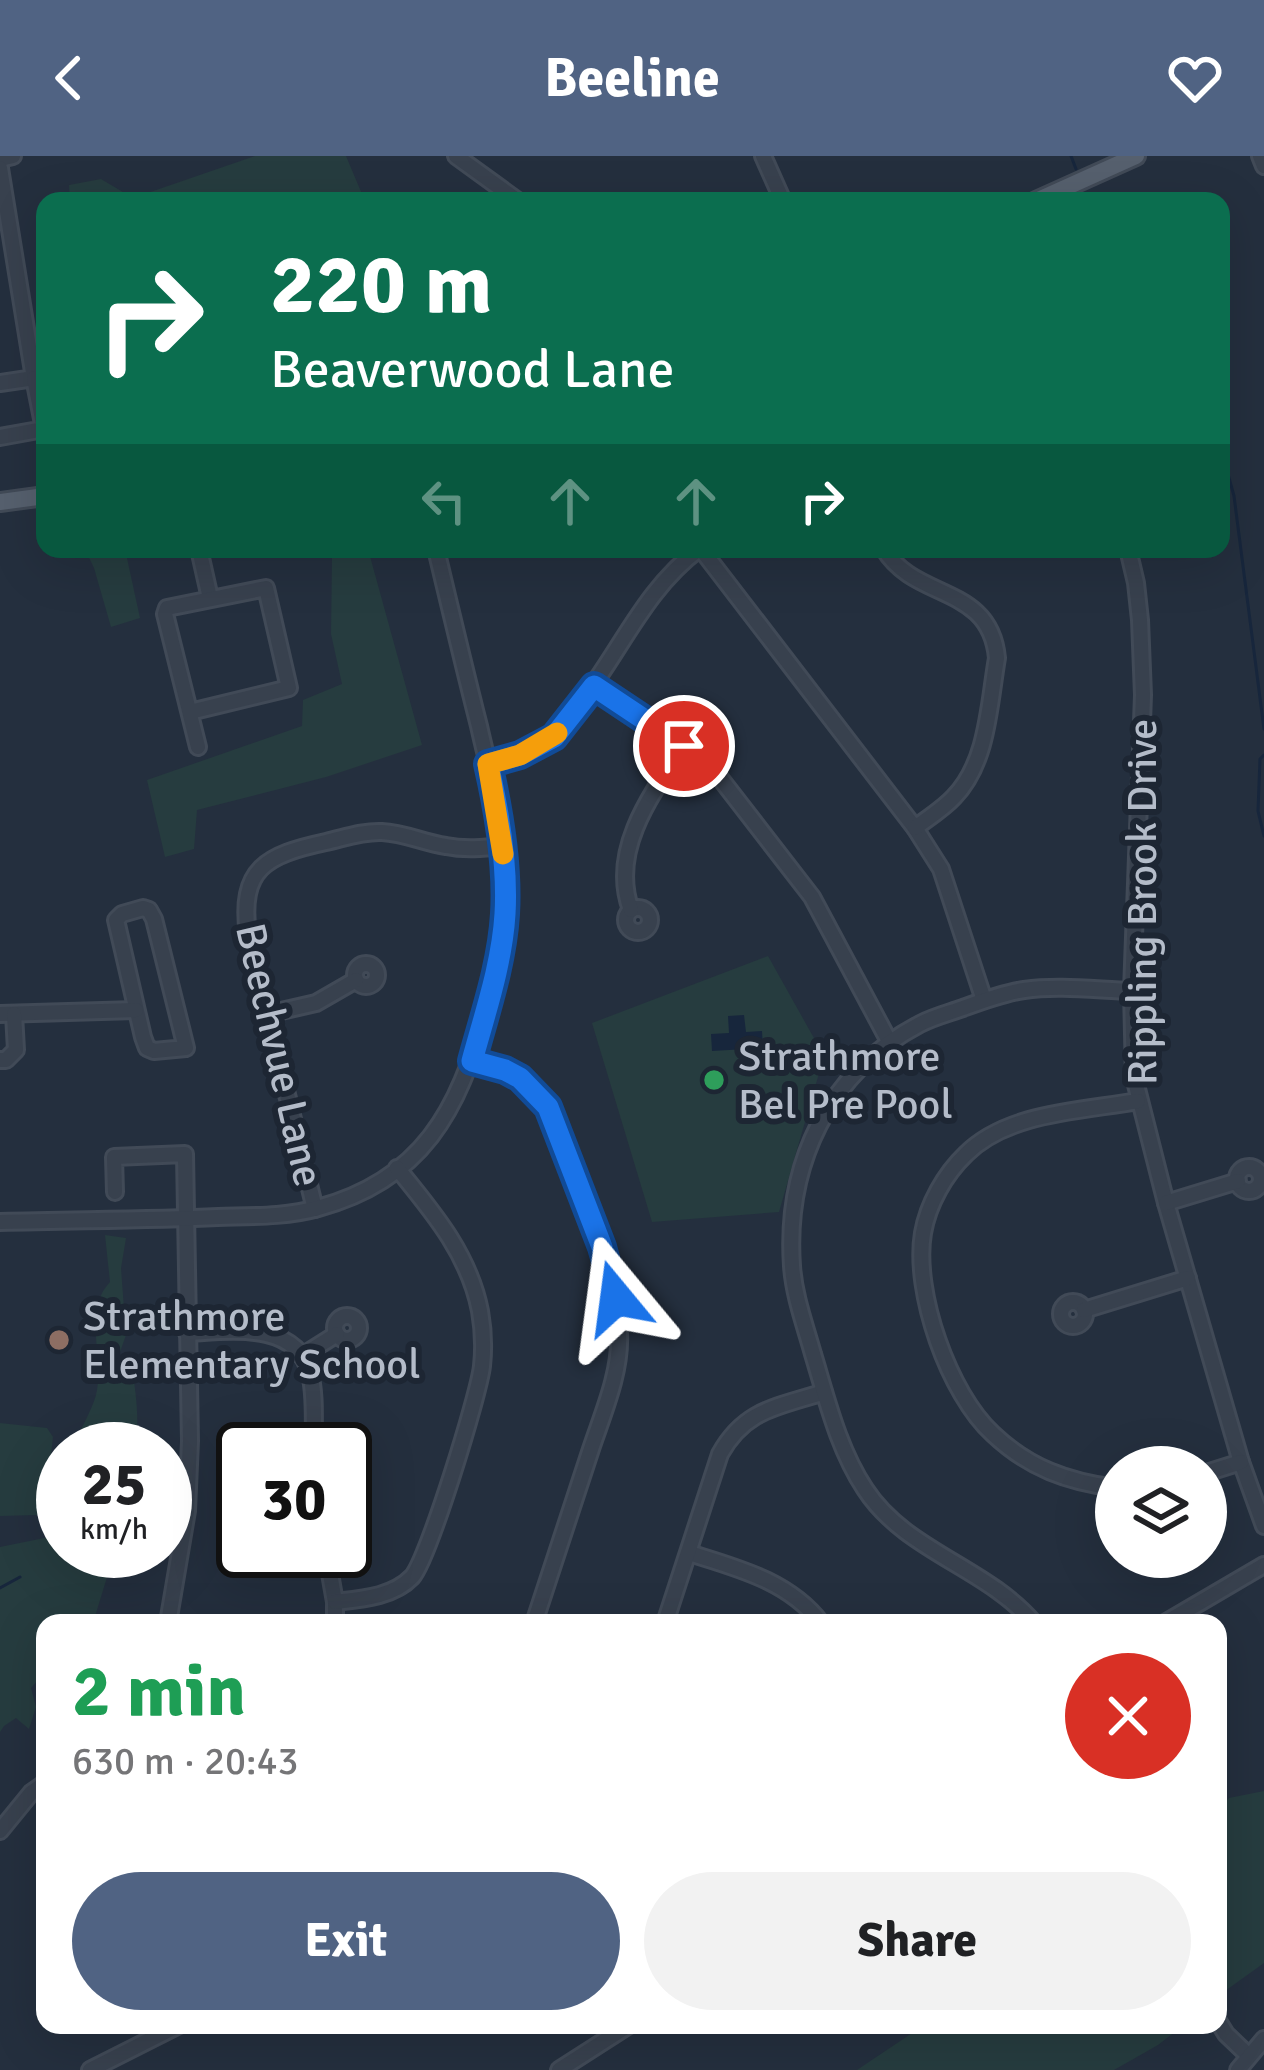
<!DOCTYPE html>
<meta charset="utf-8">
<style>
:root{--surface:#fff;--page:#f2f2f2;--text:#202124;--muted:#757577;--accent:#506383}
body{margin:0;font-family:Signika,sans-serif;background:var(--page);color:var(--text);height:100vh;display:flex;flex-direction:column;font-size:45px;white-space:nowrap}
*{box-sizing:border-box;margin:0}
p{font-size:39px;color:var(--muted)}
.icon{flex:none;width:66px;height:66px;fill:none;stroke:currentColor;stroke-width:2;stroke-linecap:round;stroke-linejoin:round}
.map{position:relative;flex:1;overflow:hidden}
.panel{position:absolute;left:36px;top:1458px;width:1191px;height:420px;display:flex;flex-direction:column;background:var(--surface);border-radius:24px;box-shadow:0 12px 48px #0002}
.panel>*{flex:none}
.top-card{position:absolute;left:36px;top:36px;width:1194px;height:366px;border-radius:24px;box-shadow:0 12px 48px #0002;background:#0b6e4f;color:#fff;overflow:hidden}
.fabs{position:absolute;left:1095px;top:1290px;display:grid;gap:24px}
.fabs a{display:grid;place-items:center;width:132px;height:132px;border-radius:50%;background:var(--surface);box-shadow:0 12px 48px #0002;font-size:60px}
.speed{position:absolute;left:36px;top:1266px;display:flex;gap:24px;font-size:60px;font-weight:700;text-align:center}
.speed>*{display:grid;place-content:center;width:156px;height:156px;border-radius:50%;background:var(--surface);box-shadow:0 12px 48px #0002;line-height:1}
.speed small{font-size:30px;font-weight:400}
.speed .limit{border:6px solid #111;border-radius:18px;background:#fff;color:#111}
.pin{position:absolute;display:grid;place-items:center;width:102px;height:102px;color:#fff;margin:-51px;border:6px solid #fff;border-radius:50%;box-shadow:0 3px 12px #0007}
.me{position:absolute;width:132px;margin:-66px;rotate:344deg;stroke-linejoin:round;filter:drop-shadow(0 0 9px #0008)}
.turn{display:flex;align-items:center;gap:42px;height:252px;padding:0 36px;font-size:54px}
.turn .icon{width:156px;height:156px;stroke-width:2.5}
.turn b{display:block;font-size:84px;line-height:102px}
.lanes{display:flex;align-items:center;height:114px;padding:0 36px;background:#0003;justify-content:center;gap:60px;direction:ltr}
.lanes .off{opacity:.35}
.round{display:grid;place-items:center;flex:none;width:126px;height:126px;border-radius:63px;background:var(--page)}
.headline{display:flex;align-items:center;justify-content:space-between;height:204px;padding:0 36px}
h1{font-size:72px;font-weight:700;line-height:90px;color:#1e9e55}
.primary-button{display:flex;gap:24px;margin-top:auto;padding:24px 36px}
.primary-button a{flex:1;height:138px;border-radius:72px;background:var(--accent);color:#fff;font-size:48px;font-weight:700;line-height:138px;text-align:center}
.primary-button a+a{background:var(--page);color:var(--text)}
header{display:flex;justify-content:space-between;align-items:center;height:156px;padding:0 36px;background:var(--accent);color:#fff;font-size:54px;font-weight:700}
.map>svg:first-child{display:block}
.green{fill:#263c3f}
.water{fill:#17263c}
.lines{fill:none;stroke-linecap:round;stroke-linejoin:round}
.stream{stroke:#17263c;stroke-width:3}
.minor-casing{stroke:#414a57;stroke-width:20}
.major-casing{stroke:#414a57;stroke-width:22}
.minor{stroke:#38414e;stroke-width:14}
.major{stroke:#56606e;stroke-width:16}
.route-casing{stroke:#114b97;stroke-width:30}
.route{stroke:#1a73e8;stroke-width:21}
.slow{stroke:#f59e0b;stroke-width:21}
.leisure-dot{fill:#2e9e5b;stroke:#1d2633;stroke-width:4.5}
.education-dot{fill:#8d6e63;stroke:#1d2633;stroke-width:4.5}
.labels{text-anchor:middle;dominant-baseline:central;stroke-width:12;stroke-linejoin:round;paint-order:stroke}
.street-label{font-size:42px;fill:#b4bcc9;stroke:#1d2633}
.poi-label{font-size:42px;fill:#b4bcc9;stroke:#1d2633;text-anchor:start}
</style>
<header><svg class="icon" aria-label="back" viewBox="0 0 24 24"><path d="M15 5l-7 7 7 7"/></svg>Beeline<svg class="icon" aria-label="heart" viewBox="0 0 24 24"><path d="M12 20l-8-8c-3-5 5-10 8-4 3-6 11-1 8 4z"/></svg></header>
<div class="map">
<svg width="1264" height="1914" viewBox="0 0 1264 1914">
<rect width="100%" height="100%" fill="#242f3e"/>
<g class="green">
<polygon points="255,0 346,0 362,38 410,37 420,45 70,45 69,29 101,23 133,42"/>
<polygon points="85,393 125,393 140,462 111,471 94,412"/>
<polygon points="335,393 368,393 422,589 326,621 197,654 194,693 165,701 147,624 302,570 303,544 342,528 331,478 332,401"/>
<polygon points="768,800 824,900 779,1056 652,1066 592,867"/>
<path d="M105 1079 126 1082 121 1112 126 1179 119 1199 131 1207C136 1236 140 1263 135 1293H73C79 1274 91 1257 96 1239 105 1201 82 1155 110 1126Z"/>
<polygon points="0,1267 47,1272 53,1281 46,1344 37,1359 0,1360"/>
<polygon points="63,1368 63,1395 115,1395 93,1467 45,1467 45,1516 31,1532 36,1551 29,1573 16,1562 4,1570 0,1576 0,1391 49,1381"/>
<polygon points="1264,1635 1264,1807 1218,1840 1218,1654 1229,1642"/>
<polygon points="924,1869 1184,1869 1158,1889 1114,1914 857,1914"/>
</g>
<polygon class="water" points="744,859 746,876 762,875 763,892 712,895 711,878 729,877 728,860"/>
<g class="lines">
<g class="stream">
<polyline points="1071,0 1076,13"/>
<polyline points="1085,40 1086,45"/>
<polyline points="1221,293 1234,340 1264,573"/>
<polyline points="1264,599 1260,603 1258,655 1264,680"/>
<polyline points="0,1432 20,1421"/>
</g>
<g class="minor-casing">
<g id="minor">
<polyline points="456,0 518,45"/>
<polyline points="763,0 783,45"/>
<polyline points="1260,0 1264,10"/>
<polyline points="0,3 13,0"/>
<polyline points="0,12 34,222 0,227"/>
<polyline points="0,281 44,273 34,222"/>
<polyline points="199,393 210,442"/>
<polyline points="701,393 915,672 941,713 984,844"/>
<path d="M884 393C915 445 990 428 997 502 989 548 988 606 954 641 943 653 928 662 915 672"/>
<polyline points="1128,393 1136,427 1140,464 1143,539 1132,835 1134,921 1166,1047 1241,1306 1264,1370"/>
<polyline points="594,530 684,590 720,622 812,741 890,887"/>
<polyline points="190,556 289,532 266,432 167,452 165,458 198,591"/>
<path d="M487 607C509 602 530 596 549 584 561 576 570 560 579 548 621 495 644 434 699 393"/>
<polygon points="143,752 149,754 154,763 186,892 154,895 147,892 143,881 116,764 122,758"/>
<circle cx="638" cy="764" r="12"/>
<path d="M631 754C609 694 652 637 684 590"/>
<circle cx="366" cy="819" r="11"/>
<polyline points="0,858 136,854"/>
<polyline points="268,858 316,847 356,824"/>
<polyline points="0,904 6,904 16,894 14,858"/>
<path d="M472 905C547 926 551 952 576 1019 595 1071 617 1122 619 1178 621 1216 603 1257 591 1293 572 1351 553 1409 534 1467"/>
<circle cx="1249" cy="1023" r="12"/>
<polyline points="115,1036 114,1001 185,998 190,1285 187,1355 168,1467"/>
<polyline points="1166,1047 1238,1025"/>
<path d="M315 1053 248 779C239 712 266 699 326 686 344 682 363 675 382 676 405 677 424 687 446 690 465 694 484 692 503 690"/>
<path d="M0 1066C73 1064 146 1064 218 1061 251 1060 286 1061 318 1052 422 1024 459 954 485 857 500 802 507 751 503 695 501 653 488 611 479 570 464 511 450 452 436 393"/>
<circle cx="1073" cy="1158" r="12"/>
<polyline points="1084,1154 1188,1122"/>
<circle cx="347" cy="1172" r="12"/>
<path d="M187 1177C228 1175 297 1164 310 1218 316 1241 313 1269 314 1293"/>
<polyline points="302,1200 337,1178"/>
<polyline points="1206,1317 1241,1306"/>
<path d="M1116 1332C1068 1326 1029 1312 993 1278 949 1238 913 1136 923 1077 928 1048 945 1018 966 998 1008 956 1083 955 1138 945"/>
<polyline points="326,1395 335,1446 335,1467"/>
<path d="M689 1397C737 1412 789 1425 821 1467"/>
<path d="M335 1446C361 1443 393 1441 412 1421 428 1404 479 1238 482 1210 484 1192 483 1172 480 1155 469 1098 432 1055 397 1012"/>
<path d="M665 1467 720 1298C745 1253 778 1251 824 1236"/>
<path d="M1034 1467C986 1411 905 1395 865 1333 838 1292 827 1244 813 1198 805 1169 794 1140 792 1110 785 1009 828 916 920 868 933 861 949 857 963 852 982 845 1003 837 1024 834 1059 829 1097 834 1132 835"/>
<polyline points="1165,1467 1264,1409"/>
<polyline points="0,1675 31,1637 45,1627"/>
<polyline points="1218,1865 1226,1878 1249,1900"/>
<polyline points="90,1914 179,1869"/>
<polyline points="559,1914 629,1869"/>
<polyline points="1238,1914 1264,1883"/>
</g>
</g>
<g class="major-casing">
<g id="major">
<polyline points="1036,45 1136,0"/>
<polyline points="0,346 45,340"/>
</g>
</g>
<use href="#minor" class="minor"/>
<use href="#major" class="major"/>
</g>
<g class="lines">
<g class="route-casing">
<path id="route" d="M616 1142 602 1091 548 951 520 922 505 914 472 905C485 857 502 808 505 758 508 708 499 656 488 608L520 599 554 581 594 530 684 590"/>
</g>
<use href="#route" class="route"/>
<polyline class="slow" points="503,698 488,608 520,599 557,577"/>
</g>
<circle class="leisure-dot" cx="714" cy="924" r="12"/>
<circle class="education-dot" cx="59" cy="1184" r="12"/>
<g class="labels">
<g class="street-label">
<text transform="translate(1142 746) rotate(-90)">Rippling Brook Drive</text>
<text transform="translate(279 899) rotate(77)">Beechvue Lane</text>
</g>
<g class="poi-label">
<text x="738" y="900">Strathmore<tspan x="738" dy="48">Bel Pre Pool</tspan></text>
<text x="83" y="1160">Strathmore<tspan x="83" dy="48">Elementary School</tspan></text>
</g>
</g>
</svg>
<div class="fabs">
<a><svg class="icon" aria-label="layers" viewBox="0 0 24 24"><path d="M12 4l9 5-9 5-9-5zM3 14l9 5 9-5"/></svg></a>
</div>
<div class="speed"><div>25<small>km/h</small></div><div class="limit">30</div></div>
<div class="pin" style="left:684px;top:590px;background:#d93025"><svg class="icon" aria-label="arrive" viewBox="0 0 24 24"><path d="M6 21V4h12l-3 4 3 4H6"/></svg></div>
<svg class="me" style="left:616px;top:1142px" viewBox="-20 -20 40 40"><path d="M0-17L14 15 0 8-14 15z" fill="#1a73e8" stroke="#fff" stroke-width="4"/></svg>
<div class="top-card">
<div class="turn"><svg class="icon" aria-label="right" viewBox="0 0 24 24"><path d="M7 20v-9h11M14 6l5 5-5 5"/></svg><div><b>220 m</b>Beaverwood Lane</div></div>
<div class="lanes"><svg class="icon off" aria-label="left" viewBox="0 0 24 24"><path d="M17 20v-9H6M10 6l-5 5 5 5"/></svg><svg class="icon off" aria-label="ahead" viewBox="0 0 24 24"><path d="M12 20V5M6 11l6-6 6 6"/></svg><svg class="icon off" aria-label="ahead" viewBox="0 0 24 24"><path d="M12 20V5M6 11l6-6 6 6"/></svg><svg class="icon" aria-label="right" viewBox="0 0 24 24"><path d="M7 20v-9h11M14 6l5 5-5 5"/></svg></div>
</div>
<section class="panel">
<div class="headline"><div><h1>2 min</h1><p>630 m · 20:43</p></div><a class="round" style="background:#d93025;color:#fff"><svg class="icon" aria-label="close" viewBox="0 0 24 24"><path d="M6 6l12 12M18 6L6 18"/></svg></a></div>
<div class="primary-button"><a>Exit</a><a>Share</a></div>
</section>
</div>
